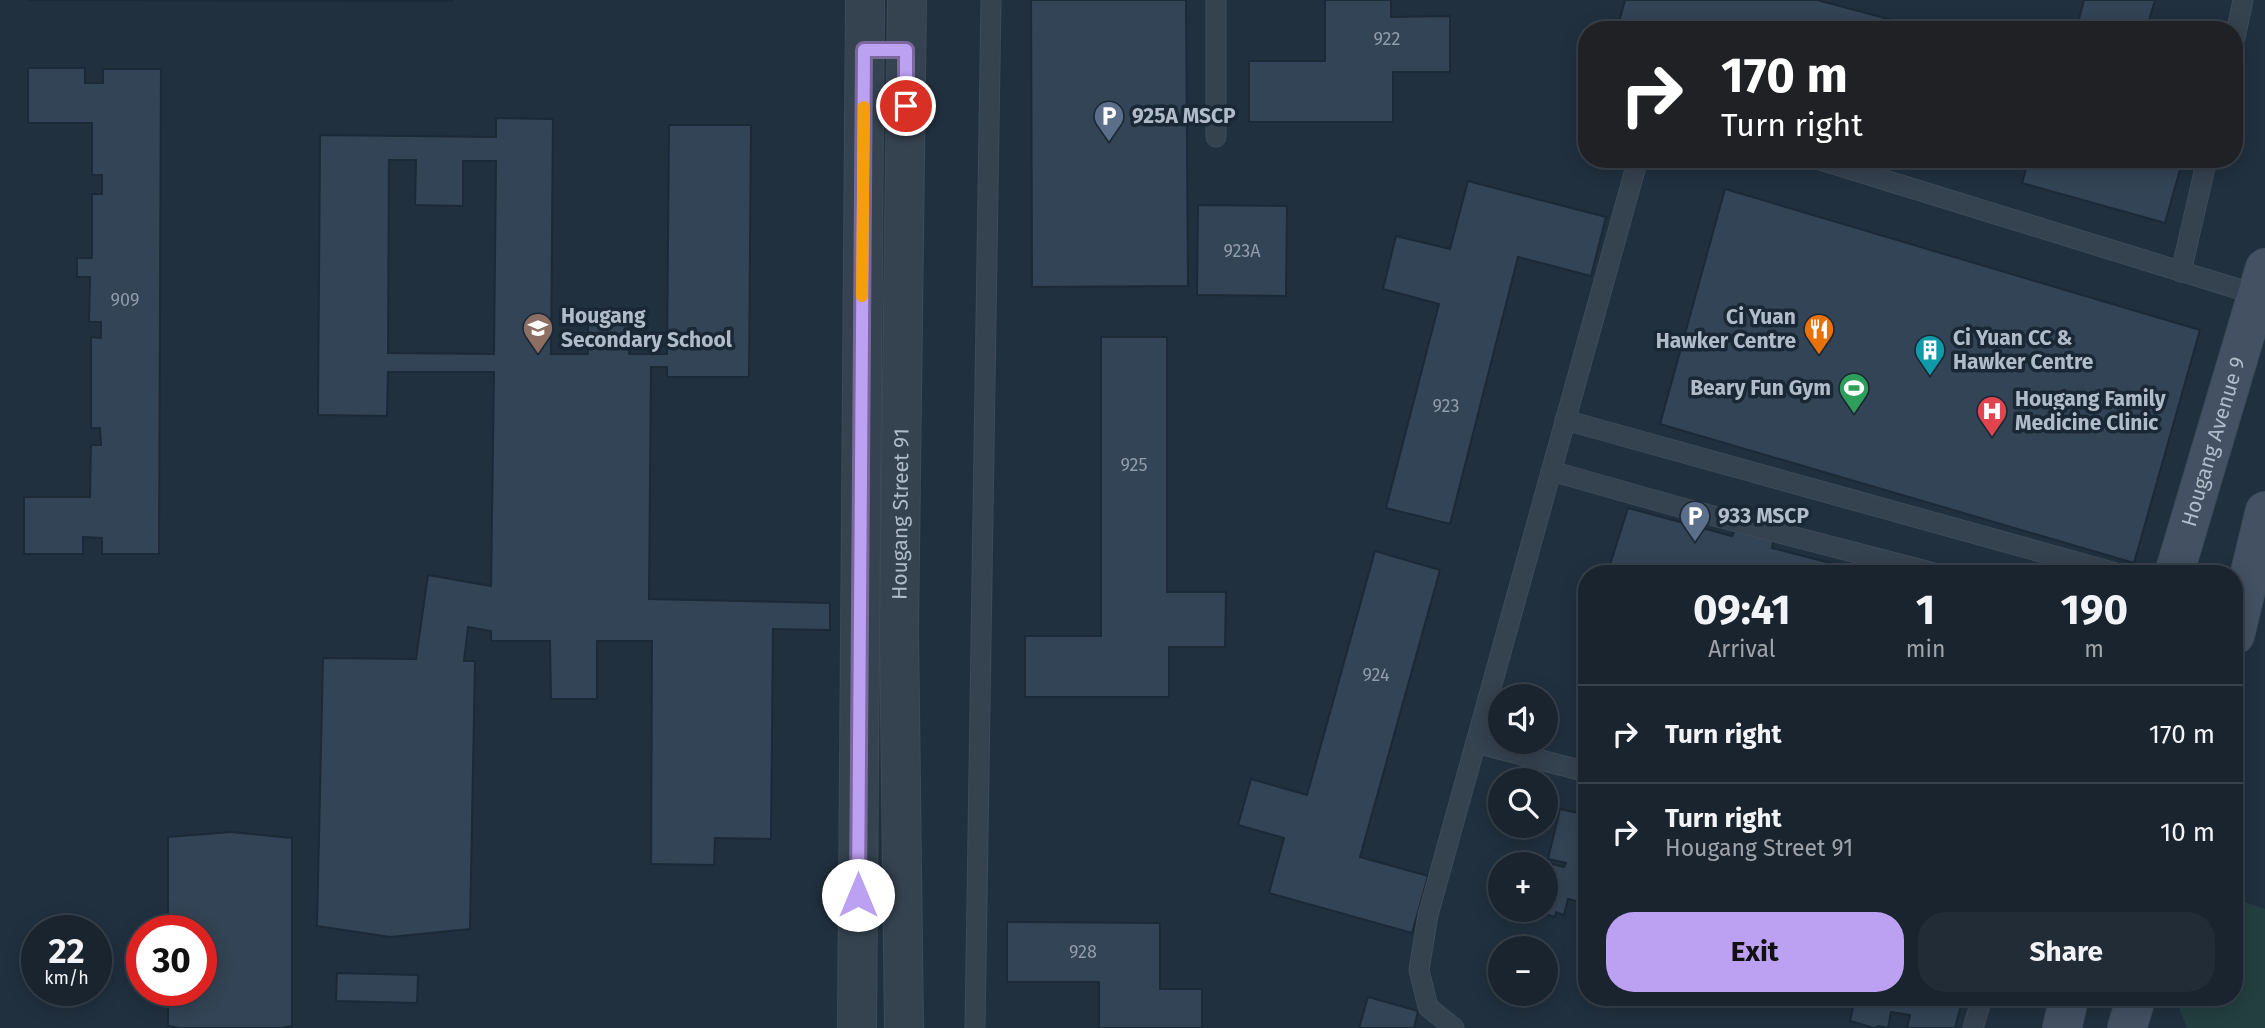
<!DOCTYPE html>
<meta charset="utf-8">
<style>
:root{--surface:#19242f;--page:#222c37;--text:#f1f3f6;--muted:#9fa4aa;--line:#37414b;--accent:#bca0f2}
body{margin:0;font-family:"Fira Sans",sans-serif;background:var(--page);color:var(--text);height:100vh;display:flex;flex-direction:column;font-size:26px;white-space:nowrap}
*{box-sizing:border-box;margin:0}
p{font-size:23px;color:var(--muted)}
.icon{flex:none;width:38px;height:38px;fill:none;stroke:currentColor;stroke-width:2;stroke-linecap:round;stroke-linejoin:round}
.map{position:relative;flex:1;overflow:hidden}
.panel{position:absolute;left:1578px;top:565px;width:665px;height:441px;display:flex;flex-direction:column;background:var(--surface);border-radius:28px;box-shadow:0 4px 18px #0003,0 0 0 2px var(--line)}
.panel>*{flex:none}
.top-card{position:absolute;left:1578px;top:21px;width:665px;height:147px;border-radius:28px;box-shadow:0 4px 18px #0003,0 0 0 2px var(--line);background:#202124;color:#fff;overflow:hidden}
.fabs{position:absolute;left:1488px;top:684px;display:grid;gap:14px}
.fabs a{display:grid;place-items:center;width:70px;height:70px;border-radius:50%;background:var(--surface);box-shadow:0 4px 18px #0003,0 0 0 2px var(--line);font-size:35px}
.speed{position:absolute;left:21px;top:915px;display:flex;gap:14px;font-size:35px;font-weight:700;text-align:center}
.speed>*{display:grid;place-content:center;width:91px;height:91px;border-radius:50%;background:var(--surface);box-shadow:0 4px 18px #0003,0 0 0 2px var(--line);line-height:1}
.speed small{font-size:18px;font-weight:400}
.speed .limit{border:10px solid #d22;background:#fff;color:#111}
.pin{position:absolute;display:grid;place-items:center;width:60px;height:60px;color:#fff;margin:-30px;border:4px solid #fff;border-radius:50%;box-shadow:0 2px 7px #0007}
.me{position:absolute;width:77px;margin:-38px;rotate:0deg;stroke-linejoin:round;filter:drop-shadow(0 0 5px #0008)}
.turn{display:flex;align-items:center;gap:24px;height:147px;padding:0 28px;font-size:32px}
.turn .icon{width:91px;height:91px;stroke-width:2.5}
.turn b{display:block;font-size:49px;line-height:60px}
.eta{display:flex;justify-content:space-evenly;align-items:center;height:119px;text-align:center}
.eta b{font-size:42px;font-weight:700;line-height:49px}
.action{display:flex;gap:14px;margin-top:auto;padding:14px 28px}
.action a{flex:1;height:80px;border-radius:28px;background:var(--accent);color:#111;font-size:28px;font-weight:700;line-height:80px;text-align:center}
.action a+a{background:var(--page);color:var(--text)}
ul{padding:0;list-style:none}
li{display:flex;align-items:center;gap:21px;height:98px;padding:0 28px;border-top:2px solid var(--line)}
li div{flex:1}
li b{display:block;font-size:26px}
li em{font-style:normal}
.map>svg:first-child{display:block}
.green{fill:#233f40}
.building{fill:#334456;stroke:#1c2936;stroke-width:2;fill-rule:evenodd}
.lines{fill:none;stroke-linecap:round;stroke-linejoin:round}
.lane-casing{stroke:#3e4b58;stroke-width:21}
.street-casing{stroke:#3e4b58;stroke-width:40}
.secondary-casing{stroke:#3e4b58;stroke-width:40}
.lane{stroke:#35424f;stroke-width:19}
.street{stroke:#35424f;stroke-width:38}
.secondary{stroke:#435162;stroke-width:38}
.route-casing{stroke:#7a689d;stroke-width:18}
.route{stroke:#bca0f2;stroke-width:12}
.slow{stroke:#f59e0b;stroke-width:12}
.labels{text-anchor:middle;dominant-baseline:central;stroke-width:7;stroke-linejoin:round;paint-order:stroke}
.number-label{font-size:18px;fill:#909cab}
.poi-label{font-size:21px;font-weight:bold;fill:#b1bcca;stroke:#1a2734;text-anchor:start}
.street-label{font-size:21px;fill:#b1bcca;stroke:#1a2734}
</style>
<div class="map">
<svg width="2265" height="1028" viewBox="0 0 2265 1028">
<rect width="100%" height="100%" fill="#21303f"/>
<polygon class="green" points="2235,899 2265,909 2265,1028 2187,1028 2175,998 2235,998"/>
<g class="building">
<polygon points="28,0 453,0 453,1"/>
<polygon points="1031,0 1186,0 1188,286 1032,287"/>
<polygon points="1325,0 1391,0 1391,17 1450,16 1450,72 1393,72 1393,122 1249,122 1249,61 1325,61"/>
<polygon points="1625,0 1817,0 1930,30 1617,30"/>
<polygon points="2084,0 2155,0 2146,30 2076,30"/>
<polygon points="28,68 85,68 85,83 103,83 103,69 161,69 159,554 102,554 102,538 83,537 83,554 24,554 24,497 90,497 91,445 101,445 100,428 91,428 91,337 101,338 101,322 89,322 90,277 77,277 77,258 92,258 92,194 102,194 102,175 92,175 92,123 28,123"/>
<path d="M496 118 553 119 551 354H588V309H630L629 354H667L669 125H751L749 377H667V367H651L649 599 830 603V630L773 629 771 839 715 838 714 865 651 864 652 641H597V699H551L550 641H491V631L468 627 464 661H475L470 929 390 937 317 926 323 658 416 659 428 575 491 586 494 372H388L387 416 318 415 320 135 496 137ZM389 160H416L415 205 463 206V161H496L494 354 388 353Z"/>
<polygon points="2029,159 2157,159 2181,166 2165,223 2022,183"/>
<polygon points="1468,181 1606,217 1591,276 1518,257 1450,524 1386,508 1439,304 1383,289 1396,236 1450,249"/>
<polygon points="1725,189 2200,330 2134,563 1660,424"/>
<polygon points="1198,205 1287,206 1286,296 1197,295"/>
<polygon points="1101,337 1167,337 1167,592 1226,592 1225,647 1169,647 1169,697 1025,697 1025,636 1101,636"/>
<polygon points="1628,508 1732,536 1736,528 1774,537 1772,548 1873,574 1607,574"/>
<polygon points="1375,551 1440,570 1360,857 1428,876 1412,933 1269,893 1284,838 1238,825 1251,779 1307,795"/>
<polygon points="1587,639 1587,663 1580,661"/>
<polygon points="1560,809 1587,815 1587,883 1581,902 1568,899 1564,915 1556,912 1555,917 1530,910 1545,910 1545,864 1540,864 1541,861 1564,867 1566,863 1548,859"/>
<polygon points="231,832 292,838 292,1026 282,1028 179,1028 168,1026 168,990 201,990 201,931 168,931 168,837"/>
<polygon points="1007,922 1160,923 1160,989 1202,989 1202,1028 1099,1028 1099,982 1007,982"/>
<polygon points="337,973 418,975 417,1003 336,1001"/>
<polygon points="1368,997 1418,1011 1414,1028 1359,1028"/>
<polygon points="1855,998 1963,998 1955,1028 1907,1028 1910,1015 1891,1012 1888,1028 1879,1026 1874,1028 1850,1021"/>
</g>
<g class="lines">
<g class="lane-casing">
<g id="lane">
<polyline points="1216,0 1216,137"/>
<polyline points="2235,38 2243,0"/>
<polyline points="1817,159 2264,297"/>
<polyline points="2181,272 2207,159"/>
<polyline points="1565,420 2120,574"/>
<polyline points="1551,471 1679,507 1938,574"/>
<polyline points="1476,743 1587,772"/>
<polyline points="975,1028 991,0"/>
<polyline points="1454,1028 1428,1007 1419,970 1428,915 1638,159"/>
<polyline points="1973,1028 1982,998"/>
</g>
</g>
<g class="street-casing">
<g id="street">
<polyline points="857,1028 865,0"/>
<path id="s1" d="M904 1028 899 630 907 0"/>
</g>
</g>
<g class="secondary-casing">
<g id="secondary">
<path id="s2" d="M2174 574 2265 268"/>
<polyline points="2235,635 2265,511"/>
<polyline points="2062,1028 2069,998"/>
<polyline points="2127,1028 2136,998"/>
</g>
</g>
<use href="#lane" class="lane"/>
<use href="#street" class="street"/>
<use href="#secondary" class="secondary"/>
</g>
<g class="lines">
<g class="route-casing">
<polyline id="route" points="858,895 864,50 906,50 906,106"/>
</g>
<use href="#route" class="route"/>
<polyline class="slow" points="862,296 864,107"/>
</g>
<defs>
<g id="parking-pin" transform="scale(1.575)"><path d="M0 17L-7.5 6A9.5 9.5 0 1 1 7.5 6Z" fill="#5c6f8a" stroke="#1a2734"/><path d="M-3.5-5.5H1a3.5 3.5 0 0 1 0 7H-1V5.5H-3.5ZM-1-3.4V-.6H.8a1.4 1.4 0 0 0 0-2.8Z" fill="#fff"/></g>
<g id="school-pin" transform="scale(1.575)"><path d="M0 17L-7.5 6A9.5 9.5 0 1 1 7.5 6Z" fill="#8d6e63" stroke="#1a2734"/><path d="M0-5L7-2L0 1L-7-2ZM-4 1L0 2.5L4 1V4Q0 6-4 4Z" fill="#fff"/></g>
<g id="restaurant-pin" transform="scale(1.575)"><path d="M0 17L-7.5 6A9.5 9.5 0 1 1 7.5 6Z" fill="#e8710a" stroke="#1a2734"/><path d="M-5-6h1v4h1v-4h1v4h1v-4h1v5L-1.5 .5V6h-2V.5L-5-1ZM5-6V6H3V1.5H1.5Q1.5-4 5-6Z" fill="#fff"/></g>
<g id="building-pin" transform="scale(1.575)"><path d="M0 17L-7.5 6A9.5 9.5 0 1 1 7.5 6Z" fill="#0f9aa8" stroke="#1a2734"/><path d="M-4-6H4V6H1V3H-1V6H-4ZM-2.5-4.3h1.7v1.8h-1.7ZM.8-4.3h1.7v1.8H.8ZM-2.5-1h1.7V.8h-1.7ZM.8-1h1.7V.8H.8Z" fill="#fff"/></g>
<g id="stadium-pin" transform="scale(1.575)"><path d="M0 17L-7.5 6A9.5 9.5 0 1 1 7.5 6Z" fill="#2e9e5b" stroke="#1a2734"/><path d="M0-5a6.5 5 0 1 0 0 10a6.5 5 0 1 0 0-10ZM-3.5-1.8h7v3.6h-7Z" fill="#fff"/></g>
<g id="hospital-pin" transform="scale(1.575)"><path d="M0 17L-7.5 6A9.5 9.5 0 1 1 7.5 6Z" fill="#e0444e" stroke="#1a2734"/><path d="M-5-5h3v3.5h4V-5h3V5h-3V1.5h-4V5h-3Z" fill="#fff"/></g>
</defs>
<g fill-rule="evenodd">
<use href="#parking-pin" x="1109" y="116"/>
<use href="#school-pin" x="538" y="328"/>
<use href="#restaurant-pin" x="1819" y="329"/>
<use href="#building-pin" x="1930" y="350"/>
<use href="#stadium-pin" x="1854" y="388"/>
<use href="#hospital-pin" x="1992" y="411"/>
<use href="#parking-pin" x="1695" y="516"/>
</g>
<g class="labels">
<g class="number-label">
<text x="1387" y="39">922</text>
<text x="1242" y="251">923A</text>
<text x="125" y="300">909</text>
<text x="1446" y="406">923</text>
<text x="1134" y="465">925</text>
<text x="1376" y="675">924</text>
<text x="1083" y="952">928</text>
</g>
<g class="poi-label">
<text x="1132" y="116">925A MSCP</text>
<text x="561" y="316">Hougang<tspan x="561" dy="24">Secondary School</tspan></text>
<text x="1796" y="317" text-anchor="end">Ci Yuan<tspan x="1796" dy="24">Hawker Centre</tspan></text>
<text x="1953" y="338">Ci Yuan CC &amp;<tspan x="1953" dy="24">Hawker Centre</tspan></text>
<text x="1831" y="388" text-anchor="end">Beary Fun Gym</text>
<text x="2015" y="399">Hougang Family<tspan x="2015" dy="24">Medicine Clinic</tspan></text>
<text x="1718" y="516">933 MSCP</text>
</g>
<g class="street-label">
<text stroke="none"><textPath href="#s2" startOffset="138">Hougang Avenue 9</textPath></text>
<text stroke="none"><textPath href="#s1" startOffset="514">Hougang Street 91</textPath></text>
</g>
</g>
</svg>
<div class="fabs">
<a><svg class="icon" aria-label="sound" viewBox="0 0 24 24"><path d="M4 9h4l5-4v14l-5-4H4zM17 9q2 3 0 6"/></svg></a>
<a><svg class="icon" aria-label="search" viewBox="0 0 24 24"><circle cx="10" cy="10" r="6"/><path d="M15 15l6 6"/></svg></a>
<a>+</a>
<a>−</a>
</div>
<div class="speed"><div>22<small>km/h</small></div><div class="limit">30</div></div>
<div class="pin" style="left:906px;top:106px;background:#d93025"><svg class="icon" aria-label="arrive" viewBox="0 0 24 24"><path d="M6 21V4h12l-3 4 3 4H6"/></svg></div>
<svg class="me" style="left:858px;top:895px" viewBox="-20 -20 40 40"><circle r="19" fill="#fff"/><path d="M0-13L10 11 0 6-10 11z" fill="#bca0f2"/></svg>
<div class="top-card">
<div class="turn"><svg class="icon" aria-label="right" viewBox="0 0 24 24"><path d="M7 20v-9h11M14 6l5 5-5 5"/></svg><div><b>170 m</b>Turn right</div></div>
</div>
<section class="panel">
<div class="eta">
<div><b>09:41</b><p>Arrival</p></div>
<div><b>1</b><p>min</p></div>
<div><b>190</b><p>m</p></div>
</div>
<ul>
<li><svg class="icon" aria-label="right" viewBox="0 0 24 24"><path d="M7 20v-9h11M14 6l5 5-5 5"/></svg><div><b>Turn right</b></div><em>170 m</em></li>
<li><svg class="icon" aria-label="right" viewBox="0 0 24 24"><path d="M7 20v-9h11M14 6l5 5-5 5"/></svg><div><b>Turn right</b><p>Hougang Street 91</p></div><em>10 m</em></li>
</ul>
<div class="action"><a>Exit</a><a>Share</a></div>
</section>
</div>
